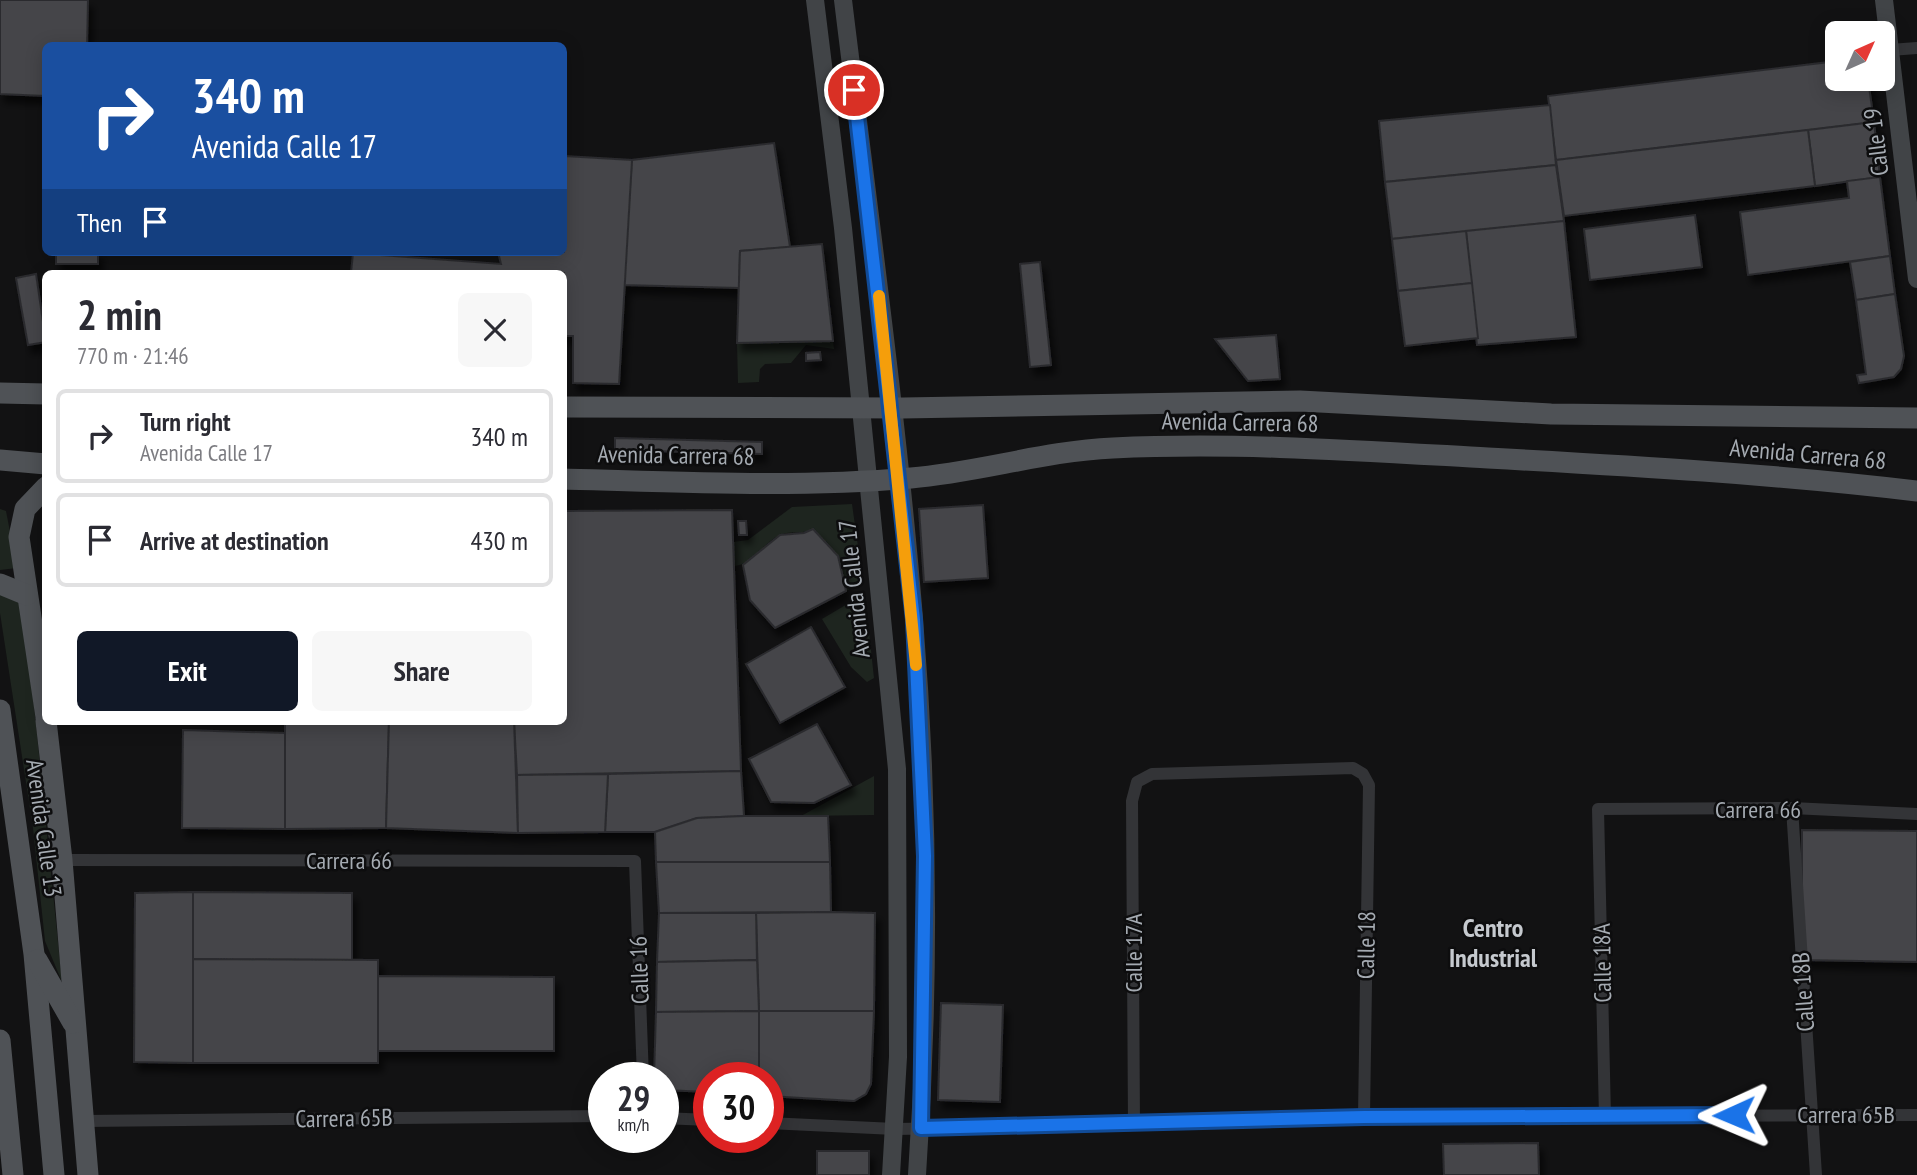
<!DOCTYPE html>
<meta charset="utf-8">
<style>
:root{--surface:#fff;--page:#f7f7f7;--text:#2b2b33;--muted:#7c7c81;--line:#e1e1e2;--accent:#111827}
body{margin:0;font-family:"PT Sans Narrow",sans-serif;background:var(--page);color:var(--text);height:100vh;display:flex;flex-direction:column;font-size:26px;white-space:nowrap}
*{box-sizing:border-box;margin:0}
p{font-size:23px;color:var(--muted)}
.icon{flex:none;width:38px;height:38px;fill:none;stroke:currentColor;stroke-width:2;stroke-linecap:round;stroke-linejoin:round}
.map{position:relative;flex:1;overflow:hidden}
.details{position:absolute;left:42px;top:270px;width:525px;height:455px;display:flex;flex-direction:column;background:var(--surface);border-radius:10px;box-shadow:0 4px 18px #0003}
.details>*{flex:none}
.guide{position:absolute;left:42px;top:42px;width:525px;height:214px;border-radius:10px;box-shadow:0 4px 18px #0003;background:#1a4fa0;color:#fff;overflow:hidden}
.needle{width:46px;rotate:45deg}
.tools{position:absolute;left:1825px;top:21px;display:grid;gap:14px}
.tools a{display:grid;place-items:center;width:70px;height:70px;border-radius:10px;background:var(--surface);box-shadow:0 4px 18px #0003;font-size:35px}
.speed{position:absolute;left:588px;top:1062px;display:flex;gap:14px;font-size:35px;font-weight:700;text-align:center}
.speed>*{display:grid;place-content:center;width:91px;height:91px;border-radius:50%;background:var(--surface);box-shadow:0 4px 18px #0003;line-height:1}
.speed small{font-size:18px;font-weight:400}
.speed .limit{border:10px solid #d22;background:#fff;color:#111}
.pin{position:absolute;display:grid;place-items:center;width:60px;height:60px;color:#fff;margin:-30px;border:4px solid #fff;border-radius:50%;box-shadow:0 2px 7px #0007}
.me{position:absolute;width:77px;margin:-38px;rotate:269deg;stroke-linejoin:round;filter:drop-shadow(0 0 5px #0008)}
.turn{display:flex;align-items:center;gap:24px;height:147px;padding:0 35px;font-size:32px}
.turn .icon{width:91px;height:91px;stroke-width:2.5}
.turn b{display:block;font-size:49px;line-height:60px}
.then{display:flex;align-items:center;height:66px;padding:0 35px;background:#0003;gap:14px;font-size:26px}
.round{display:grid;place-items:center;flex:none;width:74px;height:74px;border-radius:10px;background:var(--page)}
.summary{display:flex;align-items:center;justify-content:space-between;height:119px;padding:0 35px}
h1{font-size:42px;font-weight:800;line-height:52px}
.cta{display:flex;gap:14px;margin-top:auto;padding:14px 35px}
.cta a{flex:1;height:80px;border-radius:10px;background:var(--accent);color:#fff;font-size:28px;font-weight:800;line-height:80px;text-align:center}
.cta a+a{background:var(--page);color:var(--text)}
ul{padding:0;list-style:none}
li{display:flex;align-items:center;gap:21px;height:94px;margin:0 14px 10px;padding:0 21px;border:4px solid var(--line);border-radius:10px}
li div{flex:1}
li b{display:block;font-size:26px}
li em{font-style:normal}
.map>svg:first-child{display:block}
.green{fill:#1e251f}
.building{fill:#444548;stroke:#2c2c2f;stroke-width:2;filter:url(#shadow)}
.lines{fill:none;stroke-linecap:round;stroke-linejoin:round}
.street{stroke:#333437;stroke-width:12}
.secondary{stroke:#414447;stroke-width:18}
.primary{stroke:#4f5256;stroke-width:21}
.route-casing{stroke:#114b97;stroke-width:18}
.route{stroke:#1a73e8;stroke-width:12}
.slow{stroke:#f59e0b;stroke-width:12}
.labels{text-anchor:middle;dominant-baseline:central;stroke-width:5;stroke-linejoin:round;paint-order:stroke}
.street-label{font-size:24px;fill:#a5abb2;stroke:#0d0d0e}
.neighbourhood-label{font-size:26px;font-weight:bold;fill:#c5c9ce;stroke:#0d0d0e}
</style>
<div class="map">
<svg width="1917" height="1175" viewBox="0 0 1917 1175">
<defs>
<filter id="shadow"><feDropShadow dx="4.5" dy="8" stdDeviation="3.5" flood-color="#0009"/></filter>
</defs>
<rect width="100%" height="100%" fill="#121213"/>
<g class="green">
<polygon points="833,341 834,349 806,345 791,363 765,364 760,369 759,382 738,383 737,343"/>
<path d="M852 504 863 582 846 591 838 556 813 529C802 535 792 530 780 535 762 543 755 564 734 566L733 542 748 540 792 507Z"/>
<polygon points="0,509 6,511 17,568 0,570"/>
<polygon points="5,594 24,606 62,982 45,941 33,828 0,613 0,595"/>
<polygon points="849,603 857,615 867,614 874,678 867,682 851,667 822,619"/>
<polygon points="874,776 874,815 801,816"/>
</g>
<g class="building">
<polygon points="0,0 88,0 87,46 46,46 46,96 0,94"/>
<polygon points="1838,61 1838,79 1868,79 1874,122 1556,160 1548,96"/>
<polygon points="1550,105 1556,165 1385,182 1379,121"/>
<polygon points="1874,122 1880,177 1815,186 1808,130"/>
<polygon points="1808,130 1815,186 1564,216 1556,160"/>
<polygon points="774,143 790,247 740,251 739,288 623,285 632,160"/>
<polygon points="564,156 632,160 619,384 573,383 573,336 564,336 564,273 351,273 353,253 501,264 498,252 564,252"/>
<polygon points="1556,165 1564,221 1392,239 1385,182"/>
<polygon points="1880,177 1890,256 1748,275 1740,212 1849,198 1847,181"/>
<polygon points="1695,215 1702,267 1590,280 1584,229"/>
<polygon points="1564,221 1576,337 1477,345 1466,231"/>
<polygon points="1466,231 1472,283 1398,291 1392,239"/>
<polygon points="822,244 833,341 737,343 740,251"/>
<rect x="56" y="252" width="42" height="12"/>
<polygon points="1890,256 1895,294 1856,300 1850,262"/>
<polygon points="1040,262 1051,365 1030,367 1020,264"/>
<polygon points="36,274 46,342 28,345 16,278"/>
<polygon points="1472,283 1478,338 1405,346 1398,291"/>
<polygon points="1895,294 1904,356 1901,369 1894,377 1859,383 1857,375 1866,374 1856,300"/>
<polygon points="1276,335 1280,379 1248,381 1215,339"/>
<polygon points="820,352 821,360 806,361 806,353"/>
<polygon points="615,438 762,442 762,454 615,450"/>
<polygon points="983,505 988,578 924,582 919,509"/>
<polygon points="732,510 741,771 517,775 514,721 564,721 564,511"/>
<polygon points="738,521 746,521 747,535 739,535"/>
<polygon points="813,529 838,556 846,591 775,628 750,600 743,565 780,535 804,533"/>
<polygon points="811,627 845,687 780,723 746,664"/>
<polygon points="285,721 389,721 386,828 285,829"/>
<polygon points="389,721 514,721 518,833 386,828"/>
<polygon points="817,724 851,785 814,803 771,802 749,759"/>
<polygon points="183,730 285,733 285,829 182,828"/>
<polygon points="741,771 744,816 697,818 655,832 605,832 608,774"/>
<polygon points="608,774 605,832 518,833 517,775"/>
<polygon points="744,816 828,816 830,862 656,862 655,832 697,818"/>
<polygon points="1802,830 1917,831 1917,962 1802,960"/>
<polygon points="656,862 830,862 831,912 659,913"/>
<polygon points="193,892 352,893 352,960 193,959"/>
<polygon points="193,892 193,1063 134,1062 135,893"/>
<polygon points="831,912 875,913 874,1011 759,1011 756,913"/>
<polygon points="659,913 756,913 757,960 657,962"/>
<polygon points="193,959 378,960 378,1063 193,1063"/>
<polygon points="757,960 759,1011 656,1012 657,962"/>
<polygon points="378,976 554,977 554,1051 378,1051"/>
<polygon points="941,1003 1003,1005 1000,1102 938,1100"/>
<polygon points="759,1011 874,1011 871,1084 866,1094 854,1101 768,1096 768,1078 759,1078"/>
<polygon points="759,1011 759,1078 709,1078 709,1092 663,1090 663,1078 654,1078 656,1012"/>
<polygon points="1538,1143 1539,1175 1444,1175 1443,1144"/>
<rect x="817" y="1151" width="52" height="24"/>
</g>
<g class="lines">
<g class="street">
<polyline points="1890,50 1917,48"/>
<polyline points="1792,808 1816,1175"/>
<polyline points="62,860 635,861 643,1078"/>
<polyline points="1605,1117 1598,809 1792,808 1917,814"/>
<polyline points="663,1118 709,1120"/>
<polyline points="84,1121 604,1116"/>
<polyline points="768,1123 895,1129 1134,1125 1364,1117 1917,1115"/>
<polyline points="1134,1125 1132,801 1137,782 1152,774 1353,768 1363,774 1369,785 1364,1117"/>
</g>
<g class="secondary">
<polyline points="815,0 843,228 897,769 898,1057 891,1175"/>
<path d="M843 0C868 206 897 412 914 618 929 803 930 990 917 1175"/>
<polyline points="1884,0 1917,279"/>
</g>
<g class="primary">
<polyline points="0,393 46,394"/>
<polyline points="564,407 903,408 1300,401 1551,414 1917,418"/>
<polyline points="0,460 46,464"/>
<path d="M564 479C679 482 796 488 911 478 980 472 1045 451 1113 448 1238 442 1364 451 1488 458 1632 466 1775 474 1917 491"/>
<polyline points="46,487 25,509 19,537 46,717"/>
<polyline points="0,584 27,595"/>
<polyline points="0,710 34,954 54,1175"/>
<polyline points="46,721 62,860 88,1175"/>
<polyline points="37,960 73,1023"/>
<polyline points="0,1040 13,1175"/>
</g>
</g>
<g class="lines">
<g class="route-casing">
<polyline id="route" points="854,90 914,620 925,856 921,1128 1364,1117 1734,1115"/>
</g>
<use href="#route" class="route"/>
<polyline class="slow" points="879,296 916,665"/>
</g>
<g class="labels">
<g class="street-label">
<text transform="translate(1876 142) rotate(-97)">Calle 19</text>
<text transform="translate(1240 422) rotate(1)">Avenida Carrera 68</text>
<text transform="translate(1808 454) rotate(5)">Avenida Carrera 68</text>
<text transform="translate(676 455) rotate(1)">Avenida Carrera 68</text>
<text transform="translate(854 589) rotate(-96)">Avenida Calle 17</text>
<text x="1758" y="809">Carrera 66</text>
<text transform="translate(44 828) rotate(82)">Avenida Calle 13</text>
<text x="349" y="860">Carrera 66</text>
<text transform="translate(1366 945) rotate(-89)">Calle 18</text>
<text transform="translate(1133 953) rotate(-90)">Calle 17A</text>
<text transform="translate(1602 963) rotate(-91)">Calle 18A</text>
<text transform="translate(639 970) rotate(-92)">Calle 16</text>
<text transform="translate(1803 992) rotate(-94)">Calle 18B</text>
<text x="1846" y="1114">Carrera 65B</text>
<text transform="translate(344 1118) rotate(-1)">Carrera 65B</text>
</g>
<g class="neighbourhood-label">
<text x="1493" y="927">Centro<tspan x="1493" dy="30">Industrial</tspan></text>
</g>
</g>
</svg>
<div class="tools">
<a><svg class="needle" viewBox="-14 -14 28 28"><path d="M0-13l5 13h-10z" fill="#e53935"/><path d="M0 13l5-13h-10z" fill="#7c7c81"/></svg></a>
</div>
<div class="speed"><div>29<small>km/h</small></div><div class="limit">30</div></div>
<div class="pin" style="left:854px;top:90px;background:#d93025"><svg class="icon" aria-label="arrive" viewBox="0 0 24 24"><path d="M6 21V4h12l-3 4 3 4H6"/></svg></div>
<svg class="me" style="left:1734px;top:1115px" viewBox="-20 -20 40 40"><path d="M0-17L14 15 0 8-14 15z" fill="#1a73e8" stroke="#fff" stroke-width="4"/></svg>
<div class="guide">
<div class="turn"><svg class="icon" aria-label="right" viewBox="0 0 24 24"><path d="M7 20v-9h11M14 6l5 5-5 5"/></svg><div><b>340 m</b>Avenida Calle 17</div></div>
<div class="then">Then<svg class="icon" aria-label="arrive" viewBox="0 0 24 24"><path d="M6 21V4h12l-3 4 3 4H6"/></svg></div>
</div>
<section class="details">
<div class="summary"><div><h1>2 min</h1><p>770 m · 21:46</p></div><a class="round"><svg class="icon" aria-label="close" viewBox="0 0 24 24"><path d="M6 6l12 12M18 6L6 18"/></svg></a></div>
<ul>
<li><svg class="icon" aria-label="right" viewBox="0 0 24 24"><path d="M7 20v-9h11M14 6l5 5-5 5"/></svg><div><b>Turn right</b><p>Avenida Calle 17</p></div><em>340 m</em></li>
<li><svg class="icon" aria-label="arrive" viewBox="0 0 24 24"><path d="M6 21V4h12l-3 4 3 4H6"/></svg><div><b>Arrive at destination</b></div><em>430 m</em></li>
</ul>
<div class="cta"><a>Exit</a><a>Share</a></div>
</section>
</div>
